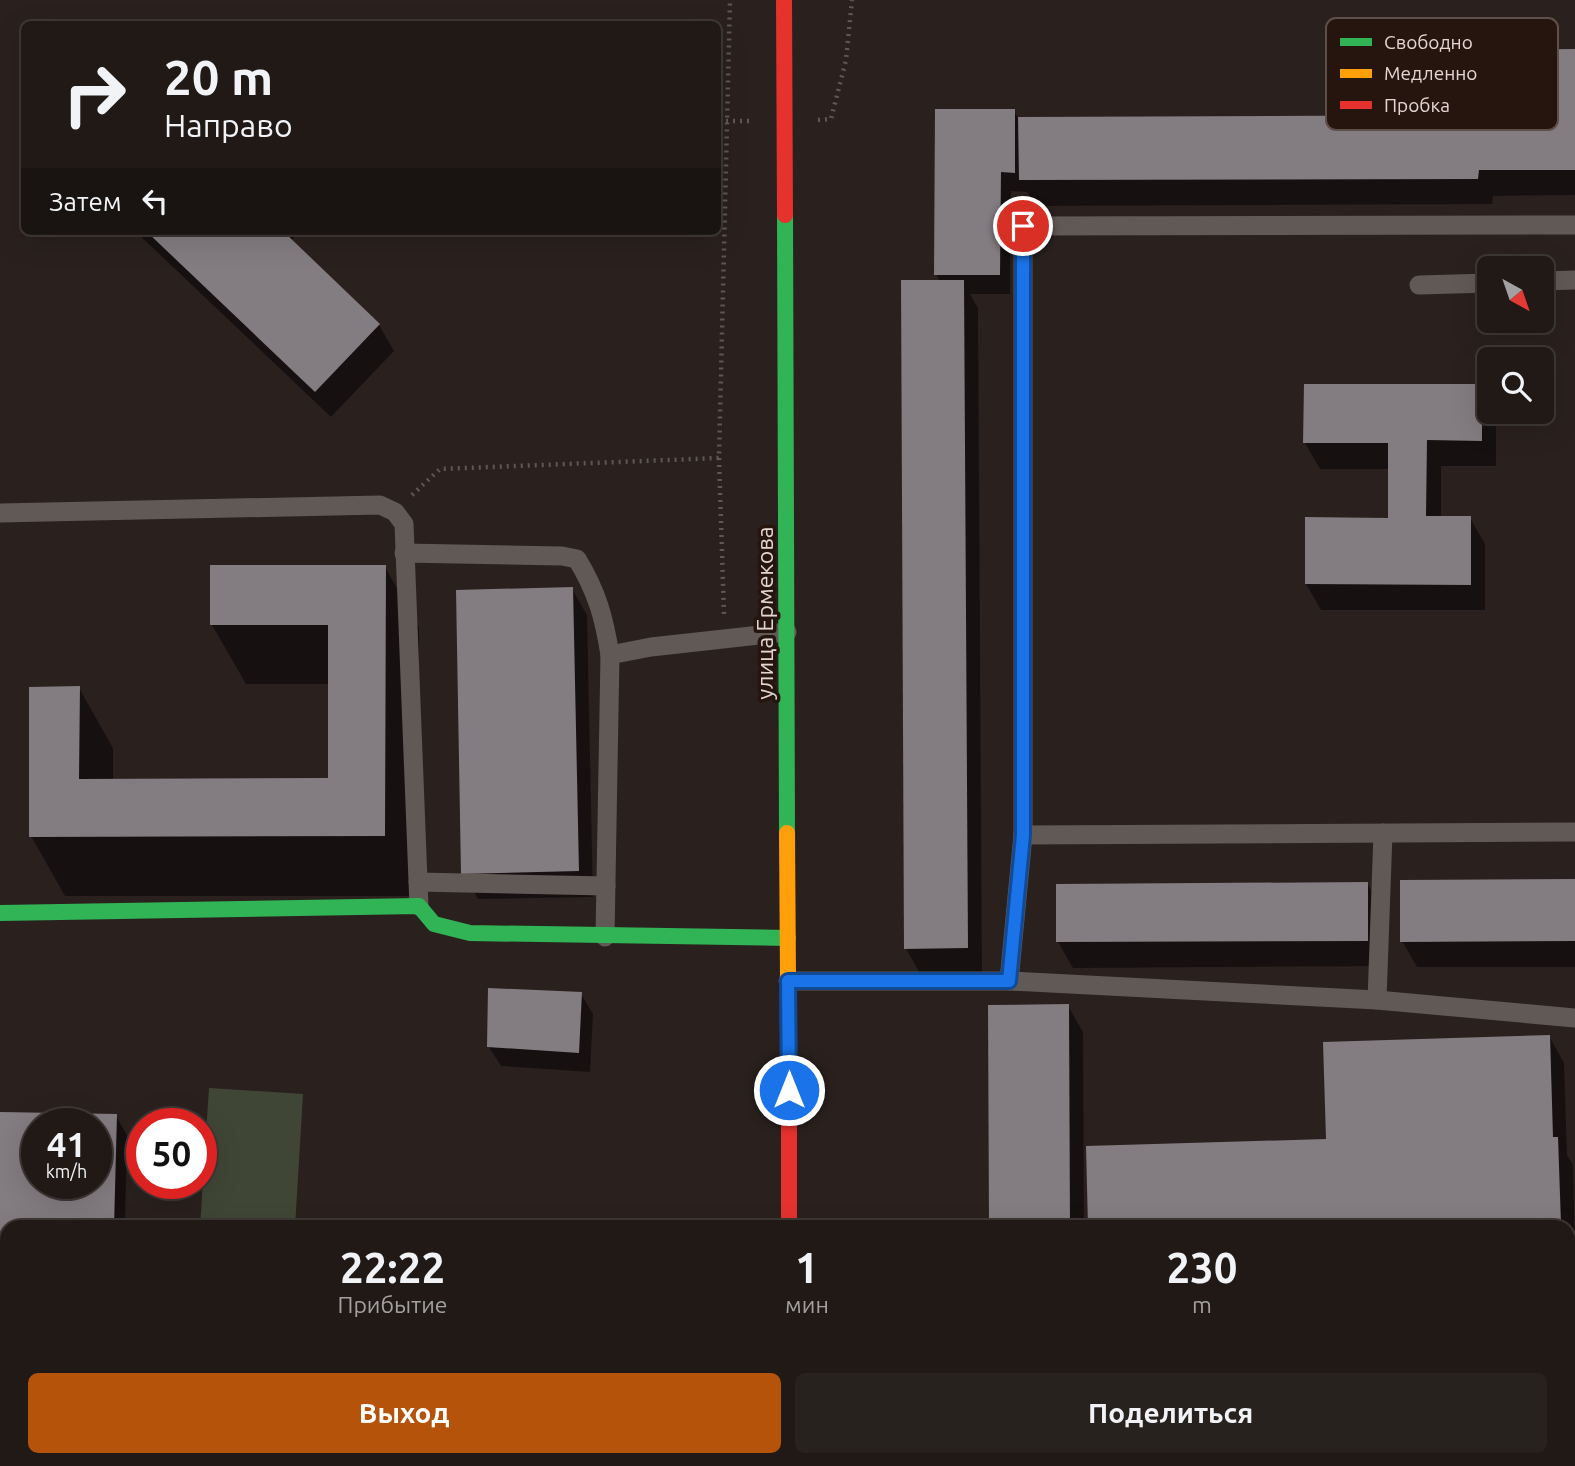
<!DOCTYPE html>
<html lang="ru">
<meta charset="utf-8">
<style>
:root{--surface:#201916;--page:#28221f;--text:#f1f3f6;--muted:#a2a0a1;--line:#3d3835;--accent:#b45309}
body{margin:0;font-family:Ubuntu,sans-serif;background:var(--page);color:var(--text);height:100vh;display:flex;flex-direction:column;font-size:26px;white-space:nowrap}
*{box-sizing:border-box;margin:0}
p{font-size:23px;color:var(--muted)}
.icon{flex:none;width:38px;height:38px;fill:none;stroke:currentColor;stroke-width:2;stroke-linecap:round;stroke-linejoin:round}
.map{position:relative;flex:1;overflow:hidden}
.details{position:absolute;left:0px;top:1220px;width:1575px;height:247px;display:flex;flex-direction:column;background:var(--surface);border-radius:21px 21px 0 0;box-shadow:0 7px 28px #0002,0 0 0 2px var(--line)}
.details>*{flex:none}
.guide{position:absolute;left:21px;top:21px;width:700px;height:214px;border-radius:10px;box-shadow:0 7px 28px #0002,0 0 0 2px var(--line);background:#201916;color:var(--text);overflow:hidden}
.needle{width:46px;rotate:140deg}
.controls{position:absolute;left:1477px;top:256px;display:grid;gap:14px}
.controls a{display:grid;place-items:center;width:77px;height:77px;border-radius:10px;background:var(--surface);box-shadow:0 7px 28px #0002,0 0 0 2px var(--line);font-size:35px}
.speed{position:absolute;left:21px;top:1108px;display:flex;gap:14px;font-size:35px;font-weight:700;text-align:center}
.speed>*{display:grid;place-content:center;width:91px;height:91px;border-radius:50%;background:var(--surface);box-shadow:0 7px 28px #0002,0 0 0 2px var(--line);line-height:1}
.speed small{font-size:18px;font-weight:400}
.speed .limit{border:10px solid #d22;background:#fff;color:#111}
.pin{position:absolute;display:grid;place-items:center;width:60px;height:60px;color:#fff;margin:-30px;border:4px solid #fff;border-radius:50%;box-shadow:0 2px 7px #0007}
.me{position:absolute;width:77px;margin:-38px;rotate:0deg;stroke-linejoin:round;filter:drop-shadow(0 0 5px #0008)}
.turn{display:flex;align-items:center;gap:24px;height:147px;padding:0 28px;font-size:32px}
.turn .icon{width:91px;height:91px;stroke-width:2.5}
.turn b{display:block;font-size:49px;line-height:60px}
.then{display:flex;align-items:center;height:66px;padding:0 28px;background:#0003;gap:14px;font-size:26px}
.eta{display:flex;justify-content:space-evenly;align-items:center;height:119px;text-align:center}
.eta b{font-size:42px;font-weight:700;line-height:49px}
.button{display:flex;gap:14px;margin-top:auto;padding:14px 28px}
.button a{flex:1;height:80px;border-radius:10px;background:var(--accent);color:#fff;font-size:28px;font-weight:700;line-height:80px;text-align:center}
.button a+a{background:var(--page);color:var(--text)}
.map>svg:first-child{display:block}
.green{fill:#404636}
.shadow{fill:#0007;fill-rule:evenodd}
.building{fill:#837c81;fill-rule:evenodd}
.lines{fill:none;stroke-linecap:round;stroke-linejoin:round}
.path{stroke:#5f5754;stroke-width:4.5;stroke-dasharray:2 5;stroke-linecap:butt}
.lane{stroke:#615956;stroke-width:19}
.street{stroke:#615956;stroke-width:37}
.fast{stroke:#30b455;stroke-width:16}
.slow{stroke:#ff9f0a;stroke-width:16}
.jam{stroke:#e5322d;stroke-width:16}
.route-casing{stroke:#114b97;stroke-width:18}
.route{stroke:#1a73e8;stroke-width:12}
.labels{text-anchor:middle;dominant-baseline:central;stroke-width:7;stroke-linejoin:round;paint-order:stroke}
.street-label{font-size:23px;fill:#e3d6d2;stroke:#26150e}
.key{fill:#26150e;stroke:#5f4f49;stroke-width:2}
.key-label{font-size:19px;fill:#e3d6d2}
</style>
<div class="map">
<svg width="1575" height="1466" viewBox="0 0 1575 1466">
<rect width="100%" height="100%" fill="#2a211e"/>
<polygon class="green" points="209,1088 303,1094 295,1227 200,1227"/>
<g class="shadow">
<polygon points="1575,54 1575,195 1493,196 1492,204 1035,206 1027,192 1011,191 1010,294 970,294 978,308 982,974 921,975 906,949 940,282 936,274 1014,111 1018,118 1485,116"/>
<polygon points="135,231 300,231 291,241 379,325 394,351 331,417"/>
<polygon points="1481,386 1489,400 1489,411 1496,412 1496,466 1441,466 1441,518 1470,518 1485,544 1485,610 1321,610 1306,584 1390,519 1390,469 1320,469 1305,443"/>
<polygon points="385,567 419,627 419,896 65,896 31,836 79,688 113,748 113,780 329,780 330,684 246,684 212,625"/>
<polygon points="572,589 587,615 593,897 478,899 463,873"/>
<polygon points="1575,881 1575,967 1417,967 1402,941"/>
<polygon points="1367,883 1382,909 1382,966 1073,968 1058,942"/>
<polygon points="581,994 593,1014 590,1072 501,1066 489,1047"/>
<polygon points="1068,1006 1083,1032 1084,1227 991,1227"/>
<polygon points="1549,1036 1564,1063 1567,1155 1573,1165 1575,1250 1568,1250 1568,1227 1090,1227 1328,1141"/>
<path d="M0 1114 116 1116 127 1135 125 1227H7V1251H0ZM37 1124H96V1183H37Z"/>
<rect x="0" y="1374" width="7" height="67"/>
<rect x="545" y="1460" width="69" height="6"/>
<rect x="1418" y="1460" width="55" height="6"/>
</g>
<g class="building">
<polygon points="1575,49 1575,170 1479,170 1478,179 1019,180 1018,117 1483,115 1483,50"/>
<polygon points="935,109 1015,109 1015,173 1001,172 1000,275 934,275"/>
<polygon points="146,231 283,231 380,324 315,392"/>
<polygon points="901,280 964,280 968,948 904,949"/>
<polygon points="1304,384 1482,384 1482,441 1427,440 1426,516 1471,516 1471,585 1305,584 1305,517 1388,518 1388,443 1303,443"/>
<polygon points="210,565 386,565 385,836 29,837 29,687 80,686 79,779 328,778 328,625 210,625"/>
<polygon points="573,587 579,871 461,874 456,590"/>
<polygon points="1575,879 1575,941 1400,942 1400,880"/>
<polygon points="1368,882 1368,941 1056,942 1056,884"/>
<polygon points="488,988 582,992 579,1053 487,1047"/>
<polygon points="1069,1004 1070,1227 989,1227 988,1005"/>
<polygon points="1550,1035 1553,1137 1558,1137 1561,1224 1479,1227 1088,1227 1086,1146 1326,1139 1323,1042"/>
<path d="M0 1112 117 1114 114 1227H7V1232H0ZM37 1124H96V1183H37Z"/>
<polygon points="1568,1358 1575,1358 1575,1466 1542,1466 1542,1460 1568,1460"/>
<rect x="0" y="1372" width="7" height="50"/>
<rect x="543" y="1460" width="60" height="6"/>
<rect x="1416" y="1460" width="47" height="6"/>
</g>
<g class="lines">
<g class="path">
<polyline points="818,120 831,119 846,60 852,0"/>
<polyline points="726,121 749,121"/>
<polyline points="719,458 724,614"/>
<polyline points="412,495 440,469 719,458 730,0"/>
</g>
<g class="lane">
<polyline points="1542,281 1575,280"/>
<polyline points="1419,285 1489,283"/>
<polyline points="0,513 380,505 395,512 404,524 419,906"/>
<path d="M404 553 562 556 577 559C597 592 604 617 610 655"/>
<polyline points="1023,835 1023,226 1575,225"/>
<polyline points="418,882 606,886"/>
<polyline points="605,937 610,655 651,647 787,632"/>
<polyline points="788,981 1009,981 1023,835 1575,832"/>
<polyline points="1009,981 1377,1000 1575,1018"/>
<polyline points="1377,1000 1383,833"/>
<polyline points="614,1460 614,1466"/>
</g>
<g class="street">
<polyline points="1568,1323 1575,1322"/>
<polyline points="1513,1466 1513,1460"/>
</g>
<g class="fast">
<polyline points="785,215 787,833"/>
<polyline points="0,913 419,906 434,924 470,933 788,938"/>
</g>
<g class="slow">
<polyline points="787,833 789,1120"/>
<polyline points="790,1460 790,1466"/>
</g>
<g class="jam">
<polyline points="784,0 785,215"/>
<polyline points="789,1120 789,1227"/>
</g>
</g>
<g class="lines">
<g class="route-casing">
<polyline id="route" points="789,1090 788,981 1009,981 1023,835 1023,226"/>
</g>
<use href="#route" class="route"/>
</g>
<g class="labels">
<g class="street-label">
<text transform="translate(764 613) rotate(-90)">улица Ермекова</text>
</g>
</g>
<rect x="1326" y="18" width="232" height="112" rx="10" class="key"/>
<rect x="1340" y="38" width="32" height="8" fill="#30b455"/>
<rect x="1340" y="69" width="32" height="9" fill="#ff9f0a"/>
<rect x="1340" y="101" width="32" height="8" fill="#e5322d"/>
<g class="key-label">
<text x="1384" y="49">Свободно</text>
<text x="1384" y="80">Медленно</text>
<text x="1384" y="112">Пробка</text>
</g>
</svg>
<div class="controls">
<a><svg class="needle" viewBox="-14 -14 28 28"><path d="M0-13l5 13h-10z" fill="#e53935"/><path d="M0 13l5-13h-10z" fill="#a2a0a1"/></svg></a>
<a><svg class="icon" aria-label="search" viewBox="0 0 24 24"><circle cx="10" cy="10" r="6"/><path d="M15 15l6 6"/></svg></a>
</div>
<div class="speed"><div>41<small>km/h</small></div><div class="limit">50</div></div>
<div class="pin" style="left:1023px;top:226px;background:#d93025"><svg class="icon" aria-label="arrive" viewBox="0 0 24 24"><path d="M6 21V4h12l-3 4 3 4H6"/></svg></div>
<svg class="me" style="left:789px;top:1090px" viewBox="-20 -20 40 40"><circle r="17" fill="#1a73e8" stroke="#fff" stroke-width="3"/><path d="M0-11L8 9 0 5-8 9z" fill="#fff"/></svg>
<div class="guide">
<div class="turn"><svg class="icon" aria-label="right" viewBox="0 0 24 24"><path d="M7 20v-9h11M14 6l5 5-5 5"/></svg><div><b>20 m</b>Направо</div></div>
<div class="then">Затем<svg class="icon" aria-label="left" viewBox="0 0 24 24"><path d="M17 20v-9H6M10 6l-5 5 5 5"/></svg></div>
</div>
<section class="details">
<div class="eta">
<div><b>22:22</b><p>Прибытие</p></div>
<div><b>1</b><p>мин</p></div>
<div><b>230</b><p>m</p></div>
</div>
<div class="button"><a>Выход</a><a>Поделиться</a></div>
</section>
</div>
